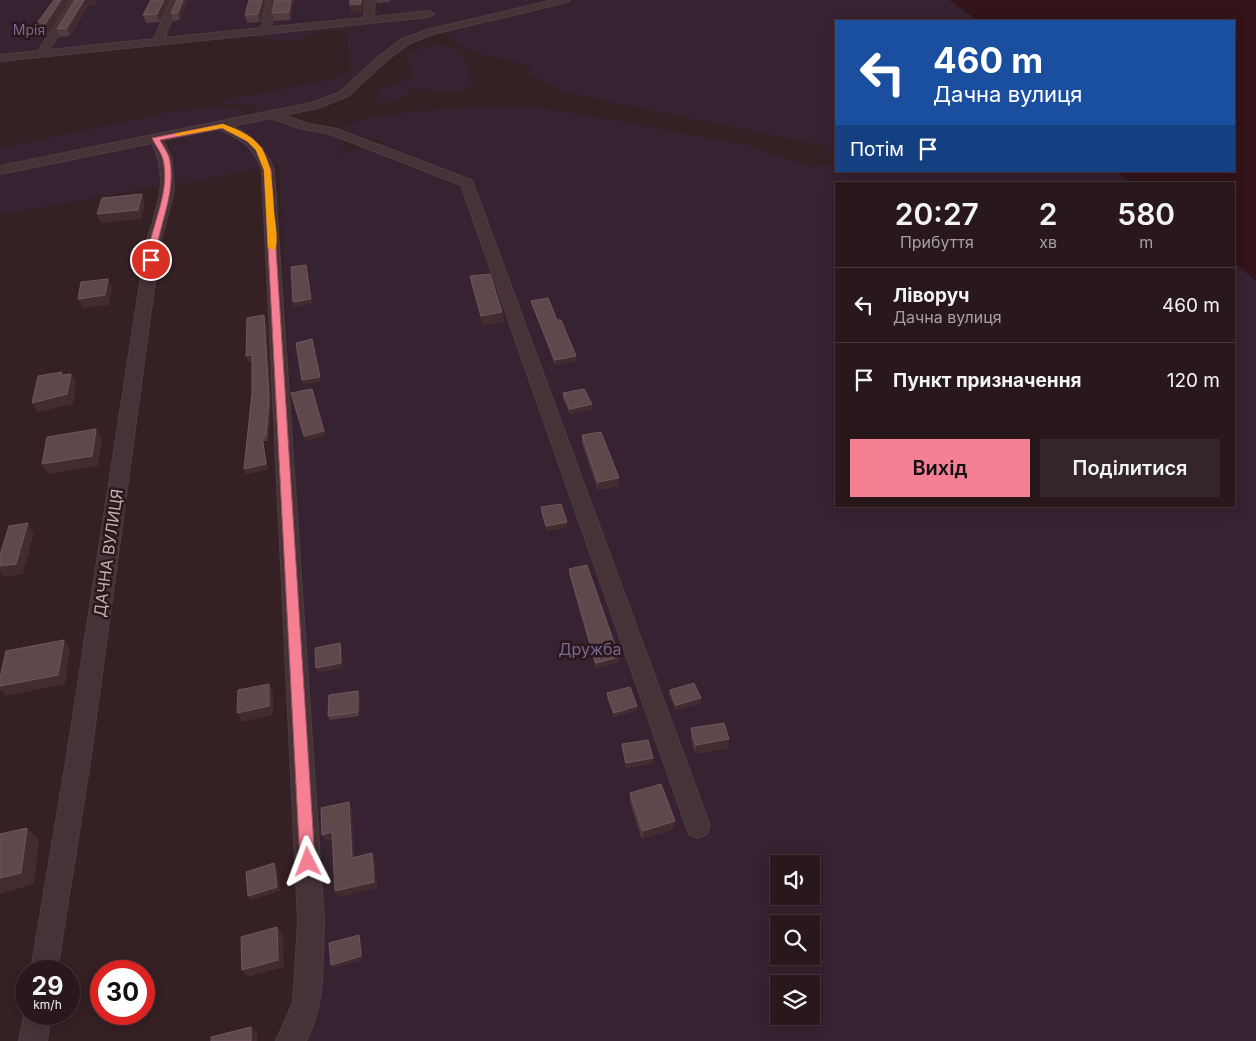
<!DOCTYPE html>
<html lang="uk">
<meta charset="utf-8">
<style>
:root{--surface:#28181b;--page:#342528;--text:#f1f3f6;--muted:#a5a0a3;--line:#44373a;--accent:#f58094}
body{margin:0;font-family:Inter,sans-serif;background:var(--page);color:var(--text);height:100vh;display:flex;flex-direction:column;font-size:19px;white-space:nowrap}
*{box-sizing:border-box;margin:0}
p{font-size:16px;color:var(--muted)}
.icon{flex:none;width:28px;height:28px;fill:none;stroke:currentColor;stroke-width:2;stroke-linecap:round;stroke-linejoin:round}
.map{position:relative;flex:1;overflow:hidden}
.sheet{position:absolute;left:835px;top:182px;width:400px;height:325px;display:flex;flex-direction:column;background:var(--surface);border-radius:0px;box-shadow:0 2px 12px #0003,0 0 0 1px var(--line)}
.sheet>*{flex:none}
.guide{position:absolute;left:835px;top:20px;width:400px;height:152px;border-radius:0px;box-shadow:0 2px 12px #0003,0 0 0 1px var(--line);background:#1a4fa0;color:#fff;overflow:hidden}
.fabs{position:absolute;left:770px;top:855px;display:grid;gap:10px}
.fabs a{display:grid;place-items:center;width:50px;height:50px;border-radius:0px;background:var(--surface);box-shadow:0 2px 12px #0003,0 0 0 1px var(--line);font-size:25px}
.speed{position:absolute;left:15px;top:960px;display:flex;gap:10px;font-size:25px;font-weight:700;text-align:center}
.speed>*{display:grid;place-content:center;width:65px;height:65px;border-radius:50%;background:var(--surface);box-shadow:0 2px 12px #0003,0 0 0 1px var(--line);line-height:1}
.speed small{font-size:12px;font-weight:400}
.speed .limit{border:8px solid #d22;background:#fff;color:#111}
.pin{position:absolute;display:grid;place-items:center;width:42px;height:42px;color:#fff;margin:-21px;border:2px solid #fff;border-radius:50%;box-shadow:0 1px 5px #0007}
.me{position:absolute;width:55px;margin:-28px;rotate:357deg;stroke-linejoin:round;filter:drop-shadow(0 0 4px #0008)}
.turn{display:flex;align-items:center;gap:18px;height:105px;padding:0 15px;font-size:22px}
.turn .icon{width:65px;height:65px;stroke-width:2.5}
.turn b{display:block;font-size:35px;line-height:42px}
.then{display:flex;align-items:center;height:48px;padding:0 15px;background:#0003;gap:10px;font-size:19px}
.eta{display:flex;justify-content:space-evenly;align-items:center;height:85px;text-align:center}
.eta b{font-size:30px;font-weight:600;line-height:35px}
.button{display:flex;gap:10px;margin-top:auto;padding:10px 15px}
.button a{flex:1;height:58px;border-radius:0px;background:var(--accent);color:#111;font-size:20px;font-weight:600;line-height:58px;text-align:center}
.button a+a{background:var(--page);color:var(--text)}
ul{padding:0;list-style:none}
li{display:flex;align-items:center;gap:15px;height:75px;padding:0 15px;border-top:1px solid var(--line)}
li div{flex:1}
li b{display:block;font-size:19px}
li em{font-style:normal}
.map>svg:first-child{display:block}
.green{fill:#362230;fill-rule:evenodd}
.water{fill:#32141a}
.lines{fill:none;stroke-linecap:round;stroke-linejoin:round}
.street-casing{stroke:#503c40;stroke-width:2}
.street{fill:#463337;fill-rule:evenodd}
.wall{fill:#543b40}
.shaded-wall{fill:#432b2f}
.building{fill:#60474c;stroke:#70575c}
.route{fill:#f58094;stroke:#9f5360}
.slow{fill:#f59e0b}
.labels{text-anchor:middle;dominant-baseline:central;stroke-width:5;stroke-linejoin:round;paint-order:stroke}
.far-park-label{font-size:14px;fill:#796592;stroke:#2a191c}
.street-label{font-size:16px;fill:#c3adb1;stroke:#2a191c}
.park-label{font-size:16px;fill:#796592;stroke:#2a191c}
</style>
<div class="map">
<svg width="1256" height="1041" viewBox="0 0 1256 1041">
<rect width="100%" height="100%" fill="#352024"/>
<g class="green">
<path d="M0 0H994L1032 21H836V171H1176L1186 184H836V506H1234V221L1256 239V1041H302L319 919 278 165 268 163 265 149 255 138 231 126 272 118 342 136 344 147 338 153 386 143 339 129 368 117 445 108 526 106 575 113 743 144 811 167 832 162 824 146 567 93 529 74V65L477 54 457 45 438 27 418 32 402 39 342 93 312 104 263 113 255 110 254 106C243 102 233 106 223 103V100L334 79 351 70 346 29 322 32 301 40 279 41 246 36 0 62ZM779 864H811V896H779ZM779 924H811V956H779ZM779 984H811V1016H779Z"/>
<path d="M434 44C466 47 466 57 473 85 455 101 429 86 409 90L408 95 386 104 377 100 380 98 378 94C386 81 405 86 415 74L410 69 407 58 412 51Z"/>
<polygon points="209,107 234,108 247,111 247,117 0,166 0,148 170,112"/>
<path d="M221 128C244 140 252 142 262 167L259 169 181 184 172 183 171 169 173 158 167 138Z"/>
<polygon points="152,142 162,160 161,186 0,215 0,172"/>
</g>
<polygon class="water" points="949,0 1256,0 1256,281 1234,262 1234,184 1133,184 1116,171 1234,171 1234,21 979,21"/>
<g class="lines">
<g class="street-casing">
<g id="street">
<polygon points="71,0 81,0 49,50 154,39 171,0 181,0 164,38 261,28 267,0 277,0 271,27 364,18 365,0 375,0 374,17 429,11 434,14 429,17 0,61 0,55 38,51"/>
<path d="M553 0H570L568 2 433 34 410 43 387 60 348 96 318 108 284 115 305 123 337 129 471 180 473 183 710 826 707 834 698 838 689 834 686 826 461 185 330 134 299 128 270 118 232 126C254 137 265 148 274 170L324 921C322 962 326 1004 306 1041H276L293 1003 298 921 262 170C252 145 243 140 219 129L163 140 172 159 174 191 160 244 90 762 57 971H31L66 762 146 244C157 207 170 180 152 143L0 174V166L311 103 340 92 379 56 402 39 427 30Z"/>
<polygon points="26,1006 26,1014 51,1014 47,1041 19,1041"/>
</g>
</g>
<use href="#street" class="street"/>
</g>
<g class="wall">
<polygon points="54,0 69,0 45,37 36,38 32,30"/>
<polygon points="75,0 97,0 94,6 88,6 70,36 60,37 57,29"/>
<polygon points="151,0 170,0 160,22 146,23 143,15"/>
<polygon points="177,0 180,20 174,21 171,13"/>
<polygon points="266,0 260,22 247,23 245,15"/>
<polygon points="275,0 294,0 290,20 274,21 272,13"/>
<polygon points="376,0 390,0 391,2 377,3"/>
<polygon points="470,276 502,312 504,322 483,325 472,286"/>
<polygon points="531,301 557,320 576,361 555,365 532,305"/>
<polygon points="264,315 266,320 271,405 268,441 263,441 268,469 246,474 244,469 252,393 252,361 248,361 246,356"/>
<polygon points="563,393 592,409 570,414 563,398"/>
<polygon points="582,435 619,478 619,486 598,490 582,443"/>
<polygon points="541,507 567,527 547,531 541,512"/>
<polygon points="569,569 619,657 619,662 596,668 569,574"/>
<polygon points="670,690 701,703 676,710 669,694"/>
<polygon points="358,691 360,695 359,716 330,720 328,716"/>
<polygon points="607,693 637,706 637,710 614,717 607,698"/>
<polygon points="691,728 728,748 695,754 691,737"/>
<polygon points="622,744 653,763 626,768 622,749"/>
<polygon points="630,793 674,829 642,839 630,802"/>
</g>
<g class="shaded-wall">
<polygon points="61,0 69,0 45,37 41,30"/>
<polygon points="84,0 97,0 94,6 88,6 70,36 67,28"/>
<polygon points="164,0 170,0 160,22 157,14"/>
<polygon points="183,0 188,0 180,20 178,13"/>
<polygon points="262,0 266,0 260,22 258,14"/>
<polygon points="291,0 294,0 290,20 289,12"/>
<polygon points="361,0 363,0 362,12 351,13 350,5"/>
<polygon points="142,194 145,203 141,219 101,223 97,214"/>
<polygon points="306,265 312,304 294,307 293,302"/>
<polygon points="108,279 112,288 109,305 83,308 78,299"/>
<polygon points="502,312 504,322 483,325 481,316"/>
<polygon points="264,315 266,320 271,405 268,441 266,436"/>
<polygon points="312,339 321,382 303,385 302,380"/>
<polygon points="252,355 254,360 248,361 246,356"/>
<polygon points="576,356 576,361 555,365 555,360"/>
<polygon points="71,374 76,383 73,404 38,412 32,403"/>
<polygon points="592,404 592,409 570,414 570,409"/>
<polygon points="96,429 102,439 98,466 48,474 42,464"/>
<polygon points="324,431 326,436 305,441 304,436"/>
<polygon points="262,436 263,441 268,469 246,474 244,469"/>
<polygon points="619,478 619,486 598,490 598,482"/>
<polygon points="567,522 567,527 547,531 546,526"/>
<polygon points="28,523 34,533 23,574 4,577 0,572 0,566"/>
<polygon points="64,640 70,649 65,684 6,696 0,689 0,686"/>
<polygon points="340,643 342,647 343,668 318,673 316,668"/>
<polygon points="619,657 619,662 596,668 596,663"/>
<polygon points="269,684 273,693 273,715 242,722 237,713"/>
<polygon points="358,691 360,695 359,716 358,712"/>
<polygon points="701,698 701,703 676,710 676,705"/>
<polygon points="637,706 637,710 614,717 614,713"/>
<polygon points="729,739 728,748 695,754 696,745"/>
<polygon points="653,758 653,763 626,768 626,763"/>
<polygon points="349,802 352,809 355,864 352,858"/>
<polygon points="675,821 674,829 642,839 643,831"/>
<polygon points="27,828 39,840 34,884 0,894 0,878"/>
<polygon points="332,832 336,839 326,841 322,835"/>
<polygon points="372,853 375,860 377,888 339,897 335,891"/>
<polygon points="274,863 277,867 280,891 251,900 248,896"/>
<polygon points="277,927 283,935 284,967 248,977 242,970"/>
<polygon points="359,935 361,938 363,960 333,968 331,965"/>
<polygon points="251,1027 257,1033 257,1041 251,1041"/>
</g>
<g class="building">
<polygon points="54,0 61,0 41,30 32,30"/>
<polygon points="75,0 84,0 67,28 57,29"/>
<polygon points="151,0 164,0 157,14 143,15"/>
<polygon points="177,0 183,0 178,13 171,13"/>
<polygon points="249,0 262,0 258,14 245,15"/>
<polygon points="275,0 291,0 289,12 272,13"/>
<polygon points="350,0 361,0 361,4 350,5"/>
<polygon points="142,194 138,210 97,214 102,198"/>
<polygon points="306,265 311,299 293,302 291,267"/>
<polygon points="490,274 502,312 481,316 470,276"/>
<polygon points="108,279 105,295 78,299 81,282"/>
<polygon points="548,298 557,320 561,320 576,356 555,360 531,301"/>
<polygon points="264,315 269,400 266,436 262,436 266,464 244,469 252,393 252,355 246,356 247,318"/>
<polygon points="312,339 320,377 302,380 296,343"/>
<polygon points="62,372 61,375 71,374 67,394 32,403 38,376"/>
<polygon points="312,389 324,431 304,436 291,393"/>
<polygon points="584,389 592,404 570,409 563,393"/>
<polygon points="96,429 92,456 42,464 47,437"/>
<polygon points="601,432 619,478 598,482 582,435"/>
<polygon points="561,504 567,522 546,526 541,507"/>
<polygon points="28,523 16,564 0,566 0,555 9,526"/>
<polygon points="587,565 619,657 596,663 569,569"/>
<polygon points="64,640 58,675 0,686 0,678 6,651"/>
<polygon points="340,643 341,663 316,668 315,648"/>
<polygon points="694,683 701,698 676,705 670,690"/>
<polygon points="269,684 269,706 237,713 238,690"/>
<polygon points="630,687 637,706 614,713 607,693"/>
<polygon points="358,691 358,712 328,716 329,695"/>
<polygon points="724,723 729,739 696,745 691,728"/>
<polygon points="648,740 653,758 626,763 622,744"/>
<polygon points="661,784 675,821 643,831 630,793"/>
<polygon points="349,802 352,858 372,853 374,882 335,891 332,832 322,835 321,808"/>
<polygon points="27,828 21,873 0,878 0,834"/>
<polygon points="274,863 277,887 248,896 246,872"/>
<polygon points="277,927 278,960 242,970 241,937"/>
<polygon points="359,935 361,956 331,965 329,943"/>
<polygon points="251,1027 251,1041 211,1041 211,1037"/>
</g>
<path class="route" d="M223 124 252 138 262 148 271 170 315 862 313 867 308 869 303 867 300 862 264 170 256 150 247 141 222 128 160 140C163 146 169 154 170 161 176 195 158 226 155 260L151 262 147 260C150 226 171 194 163 159 161 152 155 145 152 138Z"/>
<path class="slow" d="M223 124C272 140 271 166 274 211 275 223 279 239 275 250L268 248 264 170 256 150 247 141 222 128 177 136 174 134Z"/>
<g class="labels">
<g class="far-park-label">
<text x="29" y="29">Мрія</text>
</g>
<g class="street-label">
<text transform="translate(108 553) rotate(-82)">ДАЧНА ВУЛИЦЯ</text>
</g>
<g class="park-label">
<text x="590" y="649">Дружба</text>
</g>
</g>
</svg>
<div class="fabs">
<a><svg class="icon" aria-label="sound" viewBox="0 0 24 24"><path d="M4 9h4l5-4v14l-5-4H4zM17 9q2 3 0 6"/></svg></a>
<a><svg class="icon" aria-label="search" viewBox="0 0 24 24"><circle cx="10" cy="10" r="6"/><path d="M15 15l6 6"/></svg></a>
<a><svg class="icon" aria-label="layers" viewBox="0 0 24 24"><path d="M12 4l9 5-9 5-9-5zM3 14l9 5 9-5"/></svg></a>
</div>
<div class="speed"><div>29<small>km/h</small></div><div class="limit">30</div></div>
<div class="pin" style="left:151px;top:260px;background:#d93025"><svg class="icon" aria-label="arrive" viewBox="0 0 24 24"><path d="M6 21V4h12l-3 4 3 4H6"/></svg></div>
<svg class="me" style="left:308px;top:862px" viewBox="-20 -20 40 40"><path d="M0-17L14 15 0 8-14 15z" fill="#f58094" stroke="#fff" stroke-width="4"/></svg>
<div class="guide">
<div class="turn"><svg class="icon" aria-label="left" viewBox="0 0 24 24"><path d="M17 20v-9H6M10 6l-5 5 5 5"/></svg><div><b>460 m</b>Дачна вулиця</div></div>
<div class="then">Потім<svg class="icon" aria-label="arrive" viewBox="0 0 24 24"><path d="M6 21V4h12l-3 4 3 4H6"/></svg></div>
</div>
<section class="sheet">
<div class="eta">
<div><b>20:27</b><p>Прибуття</p></div>
<div><b>2</b><p>хв</p></div>
<div><b>580</b><p>m</p></div>
</div>
<ul>
<li><svg class="icon" aria-label="left" viewBox="0 0 24 24"><path d="M17 20v-9H6M10 6l-5 5 5 5"/></svg><div><b>Ліворуч</b><p>Дачна вулиця</p></div><em>460 m</em></li>
<li><svg class="icon" aria-label="arrive" viewBox="0 0 24 24"><path d="M6 21V4h12l-3 4 3 4H6"/></svg><div><b>Пункт призначення</b></div><em>120 m</em></li>
</ul>
<div class="button"><a>Вихід</a><a>Поділитися</a></div>
</section>
</div>
